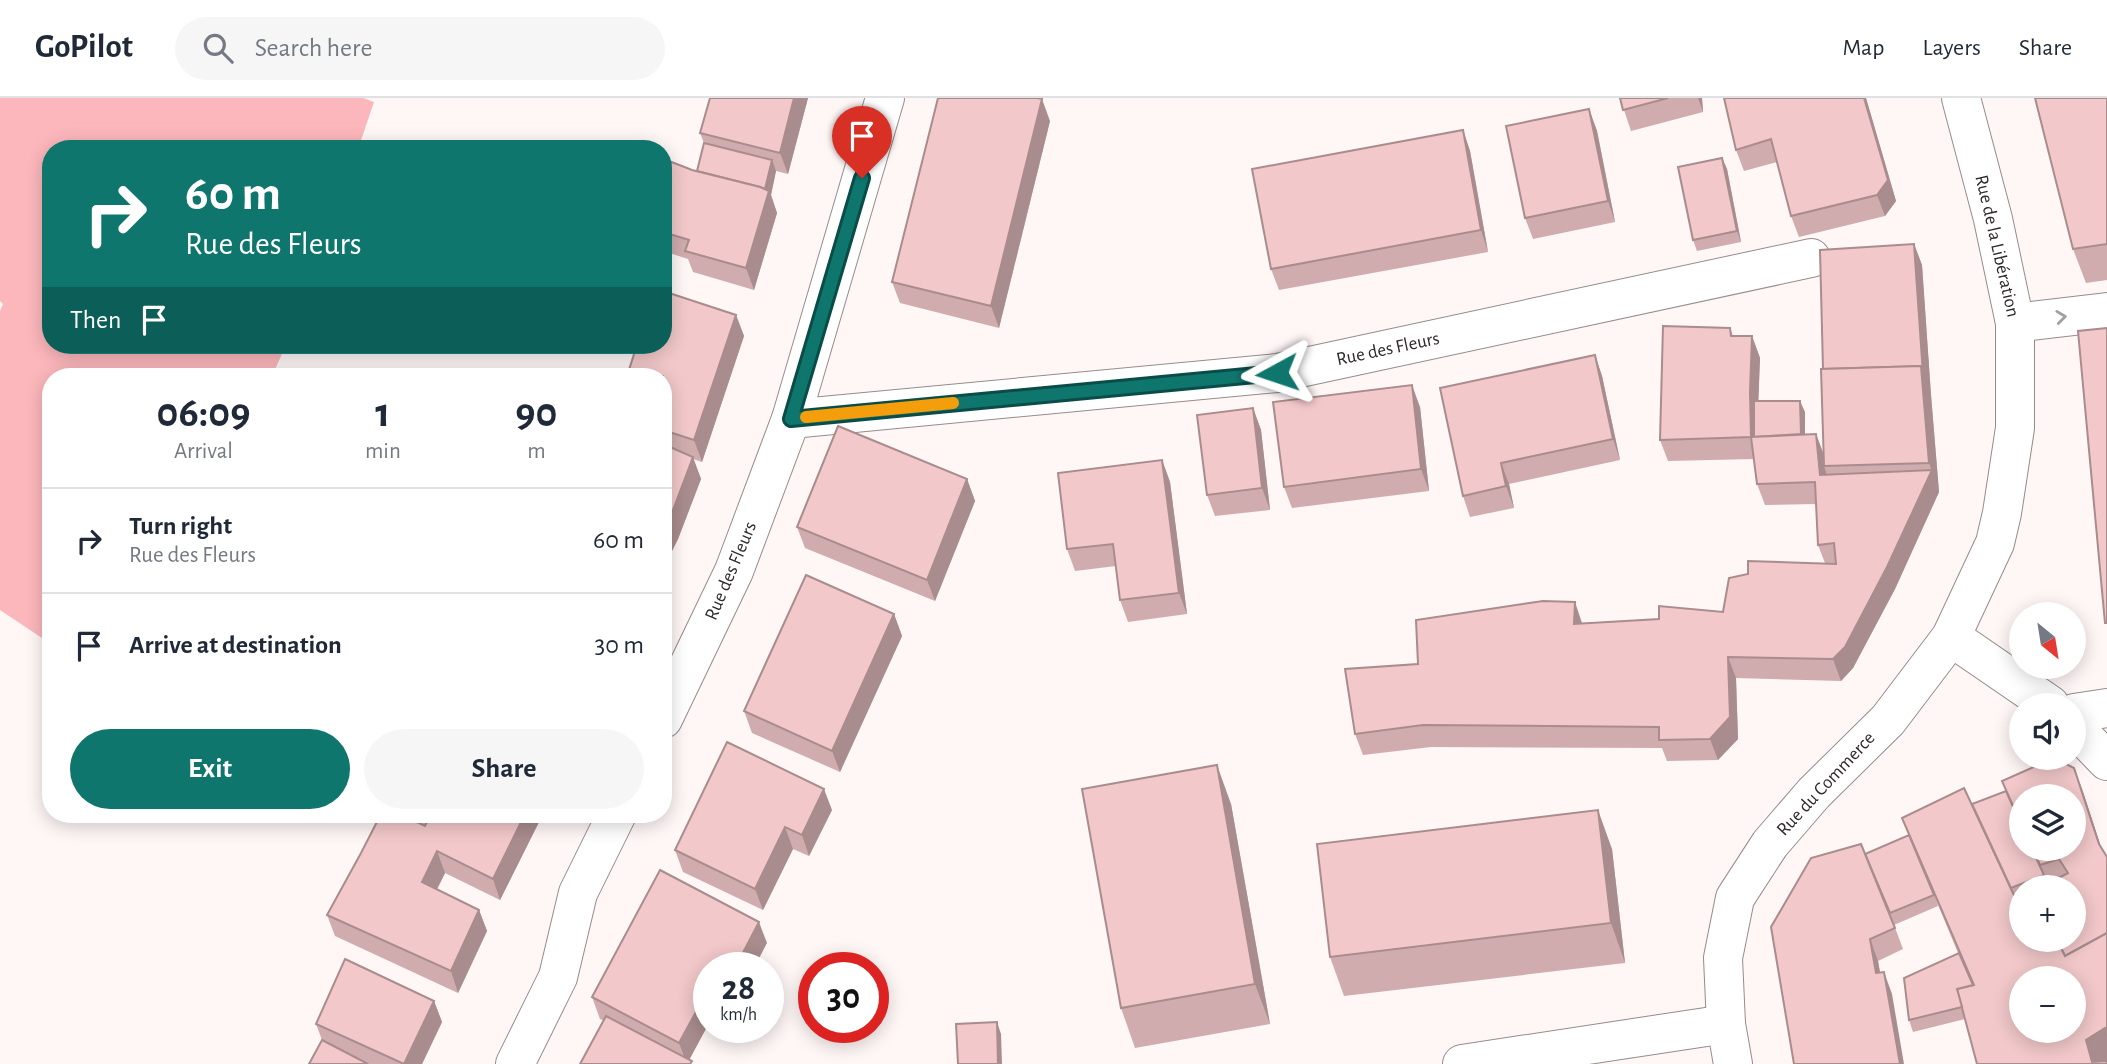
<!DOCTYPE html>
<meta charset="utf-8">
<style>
:root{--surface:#fff;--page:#f6f6f7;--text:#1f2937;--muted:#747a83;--line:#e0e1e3;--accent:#0f766e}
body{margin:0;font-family:"Alegreya Sans",sans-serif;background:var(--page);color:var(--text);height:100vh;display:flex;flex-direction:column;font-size:26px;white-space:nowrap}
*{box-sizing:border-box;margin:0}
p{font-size:23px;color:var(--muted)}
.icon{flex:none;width:38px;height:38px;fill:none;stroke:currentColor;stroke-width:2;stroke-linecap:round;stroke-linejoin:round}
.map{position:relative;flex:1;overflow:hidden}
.side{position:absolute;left:42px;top:270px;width:630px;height:455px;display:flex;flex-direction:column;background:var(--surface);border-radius:28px;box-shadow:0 4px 18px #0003}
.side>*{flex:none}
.top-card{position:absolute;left:42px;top:42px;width:630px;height:214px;border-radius:28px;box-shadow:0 4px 18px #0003;background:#0f766e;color:#fff;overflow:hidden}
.needle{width:46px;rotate:150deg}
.tools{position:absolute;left:2009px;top:504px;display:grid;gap:14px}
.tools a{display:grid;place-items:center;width:77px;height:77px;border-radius:50%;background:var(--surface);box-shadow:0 4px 18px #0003;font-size:35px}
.speed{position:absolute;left:693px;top:854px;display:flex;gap:14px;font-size:35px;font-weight:700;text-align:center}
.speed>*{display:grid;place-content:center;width:91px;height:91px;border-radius:50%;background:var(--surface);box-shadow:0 4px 18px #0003;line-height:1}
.speed small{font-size:18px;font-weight:400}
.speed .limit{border:10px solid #d22;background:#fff;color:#111}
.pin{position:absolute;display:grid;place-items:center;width:60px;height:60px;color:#fff;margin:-72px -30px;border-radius:50% 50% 50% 0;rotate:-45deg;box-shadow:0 0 7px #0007}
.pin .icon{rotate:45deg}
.me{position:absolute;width:77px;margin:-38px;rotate:265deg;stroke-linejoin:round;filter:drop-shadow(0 0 5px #0008)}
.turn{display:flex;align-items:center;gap:24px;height:147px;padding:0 28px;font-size:32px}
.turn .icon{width:91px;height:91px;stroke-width:2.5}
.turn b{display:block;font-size:49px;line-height:60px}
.then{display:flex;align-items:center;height:66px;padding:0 28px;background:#0003;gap:14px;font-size:26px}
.eta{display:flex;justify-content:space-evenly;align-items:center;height:119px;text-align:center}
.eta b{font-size:42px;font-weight:600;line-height:49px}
.button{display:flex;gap:14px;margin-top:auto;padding:14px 28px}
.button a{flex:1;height:80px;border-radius:42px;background:var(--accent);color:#fff;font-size:28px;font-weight:600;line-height:80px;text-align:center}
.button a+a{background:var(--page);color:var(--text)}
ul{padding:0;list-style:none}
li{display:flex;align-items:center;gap:21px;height:105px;padding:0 28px;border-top:2px solid var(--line)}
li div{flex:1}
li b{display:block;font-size:26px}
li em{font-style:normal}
header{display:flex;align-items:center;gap:42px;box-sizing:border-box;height:98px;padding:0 35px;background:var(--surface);border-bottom:2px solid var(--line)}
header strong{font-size:33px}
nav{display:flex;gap:38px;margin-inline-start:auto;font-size:24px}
.search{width:490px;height:63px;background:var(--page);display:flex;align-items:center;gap:18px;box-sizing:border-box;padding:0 24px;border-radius:38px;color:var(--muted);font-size:26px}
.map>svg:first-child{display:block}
.green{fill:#fcb7bc}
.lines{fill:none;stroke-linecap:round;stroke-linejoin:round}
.minor-casing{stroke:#988b8b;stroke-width:40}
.major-casing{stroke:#988b8b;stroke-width:40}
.minor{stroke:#fff;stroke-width:38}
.major{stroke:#fff;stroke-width:38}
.wall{fill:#d0acae;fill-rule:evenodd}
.shaded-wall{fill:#a98c8d}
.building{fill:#f2c8ca;stroke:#a98c8d;stroke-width:2;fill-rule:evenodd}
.oneway{stroke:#a29f9f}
.route-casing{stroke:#0a4d48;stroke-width:18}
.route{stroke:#0f766e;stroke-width:12}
.slow{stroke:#f59e0b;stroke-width:12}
.labels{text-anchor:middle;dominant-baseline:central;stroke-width:7;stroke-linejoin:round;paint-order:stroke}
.street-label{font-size:19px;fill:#302a2a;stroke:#fff}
</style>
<header>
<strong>GoPilot</strong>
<div class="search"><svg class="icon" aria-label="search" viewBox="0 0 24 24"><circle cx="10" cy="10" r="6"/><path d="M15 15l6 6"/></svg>Search here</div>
<nav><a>Map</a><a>Layers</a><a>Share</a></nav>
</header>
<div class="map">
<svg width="2107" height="966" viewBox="0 0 2107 966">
<rect width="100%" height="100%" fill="#fff6f6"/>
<polygon class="green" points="0,0 363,0 374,4 358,51 51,51 51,247 286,247 272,278 51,278 51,546 0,512 0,213 3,206 0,203"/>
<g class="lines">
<g class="minor-casing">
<g id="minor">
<polyline points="2015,225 2107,214"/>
<polyline points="791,321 1277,275 1811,160"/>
<polyline points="1951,539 2050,607"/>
<polyline points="2074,615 2107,610"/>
<polyline points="663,621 734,473 791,321 885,0"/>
<polyline points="2074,629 2107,663"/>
<polyline points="515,966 558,879 578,795 617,716"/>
<polyline points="1462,966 1726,926"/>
</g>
</g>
<g class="major-casing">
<polyline id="major" points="1733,966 1726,926 1723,860 1735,800 1770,746 1814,695 1888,622 1951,539 1995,445 2002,415 2015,330 2015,225 1993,121 1961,0"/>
</g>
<use href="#minor" class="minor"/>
<use href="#major" class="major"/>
</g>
<g class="wall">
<polygon points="710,0 808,0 788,76 776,73 771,97 777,115 754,192 693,174 688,161 663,153 663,82 692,72 697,73 704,45 700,35"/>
<polygon points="1620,0 1702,0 1703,14 1631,33"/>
<polygon points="1724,0 1866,0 1896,103 1885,118 1799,139 1791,118 1777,64 1744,73 1736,52"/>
<polygon points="2107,0 2107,182 2086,185 2073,151"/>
<polygon points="1589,11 1597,33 1615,124 1533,141 1525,120"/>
<polygon points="1050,23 999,230 900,205 892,184"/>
<polygon points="1463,32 1470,53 1488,154 1279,192 1271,171"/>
<polygon points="1722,60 1727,71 1741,144 1697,153 1693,142"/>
<polygon points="1914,146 1922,167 1931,297 1939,394 1895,491 1853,570 1841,583 1736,580 1738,641 1718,662 1667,663 1662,650 1431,649 1363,657 1355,636 1418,566 1582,525 1659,521 1723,514 1825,465 1818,447 1816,406 1765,407 1757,386 1754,361 1668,363 1660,342 1730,230 1733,238 1752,238 1760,260 1758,303 1805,314 1805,336 1816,336 1823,356 1823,271"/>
<polygon points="736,217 744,238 702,364 693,361 701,381 678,441 663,471 663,278"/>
<polygon points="1595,257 1602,278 1620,362 1509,386 1514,410 1470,419 1463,398"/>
<polygon points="1420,309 1429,393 1292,410 1284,389"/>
<polygon points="1253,310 1261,332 1270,412 1215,418 1207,397"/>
<polygon points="1162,362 1170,384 1187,516 1128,524 1120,502 1116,468 1075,473 1067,451"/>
<polygon points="967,381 975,403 935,503 805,450 797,429"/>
<polygon points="894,516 902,538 840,674 752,635 744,613"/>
<path d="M2002 683 2082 691 2101 749 2107 759V966L1965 921 1913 934 1909 922 1958 855 1936 802 1938 808 1894 827 1903 851 1878 863 1880 875 1892 896 1794 966 1865 756 1909 738 1902 720 1972 706 2006 693ZM2021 789H2048L2074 842 2018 806 2016 801 2021 799Z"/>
<polygon points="1231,706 1270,926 1135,950 1121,910"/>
<polygon points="832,712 809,758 793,751 763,812 683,774 675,752"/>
<polygon points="402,716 543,716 500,802 445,775 437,792 479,812 487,833 458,895 335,838 327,817 403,717"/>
<polygon points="1612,751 1625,865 1344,898 1330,859"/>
<polygon points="767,845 709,870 709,925 689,962 600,921 592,899"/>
<polygon points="434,903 442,924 422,966 309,966 322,942 316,926"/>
</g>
<g class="shaded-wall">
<polygon points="794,0 808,0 788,76 780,55"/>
<polygon points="1698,0 1702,0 1703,14"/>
<polygon points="1864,0 1866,0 1896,103 1885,118 1877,97"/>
<polygon points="1042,1 1050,23 999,230 991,208"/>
<polygon points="1589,11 1597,33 1615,124 1608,103"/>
<polygon points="1463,32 1470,53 1488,154 1481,132"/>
<polygon points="1722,60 1727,71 1741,144 1737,133"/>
<polygon points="772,62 776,73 771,97 777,115 754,192 746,170"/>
<polygon points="1914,146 1922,167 1931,297 1939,394 1929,365 1921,268"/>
<polygon points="736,217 744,238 702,364 694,342"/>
<polygon points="1752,238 1760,260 1758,315 1759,349 1751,339 1750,294"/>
<polygon points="1595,257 1602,278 1620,362 1613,341"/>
<polygon points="1412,287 1420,309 1429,393 1421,371"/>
<polygon points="1800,303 1805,314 1805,359 1801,347"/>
<polygon points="1253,310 1261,332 1270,412 1262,390"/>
<polygon points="1816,336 1824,357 1824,368 1826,374 1828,399 1820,377"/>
<polygon points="693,359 701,381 678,441 663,471 663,434"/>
<polygon points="1162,362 1170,384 1187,516 1179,495"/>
<polygon points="1501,365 1509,386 1514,410 1506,388"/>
<polygon points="1932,372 1939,394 1895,491 1853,570 1841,583 1833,561"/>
<polygon points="967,381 975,403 935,503 927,482"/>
<polygon points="1575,504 1582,525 1574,526"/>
<polygon points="894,516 902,538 840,674 832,653"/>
<polygon points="1728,559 1736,580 1738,641 1718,662 1710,641"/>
<polygon points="1217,667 1231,706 1270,926 1255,886"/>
<polygon points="2074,670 2082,691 2107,768 2099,746"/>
<polygon points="824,691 832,712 809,758 802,737"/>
<polygon points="1598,712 1612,751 1625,865 1611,825"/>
<polygon points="525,716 543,716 500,802 493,781"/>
<polygon points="785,729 793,751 763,812 755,791"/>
<polygon points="437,753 445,775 429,806 422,784"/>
<polygon points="479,812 487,833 458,895 451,873"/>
<polygon points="759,824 767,845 754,870 735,870"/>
<polygon points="1870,841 1878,863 1884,897 1876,875"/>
<polygon points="1884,874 1892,896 1904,966 1900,966"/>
<polygon points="708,890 709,925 687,966 679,945"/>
<polygon points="434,903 442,924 422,966 404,966"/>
<polygon points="997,924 1001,936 1002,966 998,966"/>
<polygon points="2105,930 2107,936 2107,964 2093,966 2086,942"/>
</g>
<g class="building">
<polygon points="710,0 794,0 780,55 700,35"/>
<polygon points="938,0 1037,0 1042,1 991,208 892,184"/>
<polygon points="1620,0 1668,0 1623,12"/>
<polygon points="1724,0 1864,0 1888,82 1877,97 1791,118 1771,41 1736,52"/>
<polygon points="2035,0 2107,0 2107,146 2073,151"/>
<polygon points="1589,11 1608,103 1525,120 1506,28"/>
<polygon points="1463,32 1481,132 1271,171 1252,71"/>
<polygon points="704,45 772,62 765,91 760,89 697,73"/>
<polygon points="1722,60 1737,133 1693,142 1678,69"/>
<polygon points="669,63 692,72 760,89 769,93 746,170 685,153 689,142 663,134 663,82"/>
<polygon points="1914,146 1923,276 1921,268 1823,271 1820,152"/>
<polygon points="663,193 736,217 694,342 663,332 663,278 627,278 637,247 663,247"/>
<polygon points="1663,228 1730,230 1731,238 1752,238 1750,294 1751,339 1660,342"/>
<polygon points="2107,230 2107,525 2105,525 2078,233"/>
<polygon points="1595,257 1613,341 1501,365 1506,388 1463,398 1440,290"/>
<polygon points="1921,268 1929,365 1824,368 1821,271"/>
<polygon points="1412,287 1421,371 1284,389 1273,304"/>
<polygon points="1754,303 1800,303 1801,336 1754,339"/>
<polygon points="1253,310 1262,390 1207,397 1197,317"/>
<polygon points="838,328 967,381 927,482 797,429"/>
<polygon points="1816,336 1820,377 1932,372 1887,469 1845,549 1833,561 1728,559 1730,619 1710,641 1659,642 1659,629 1423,627 1355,636 1345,571 1418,566 1416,522 1543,503 1575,504 1574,526 1659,521 1659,508 1723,514 1729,480 1748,476 1748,463 1836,466 1834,445 1818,447 1815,384 1757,386 1751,339"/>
<polygon points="663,346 693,359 670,420 663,434"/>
<polygon points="1162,362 1179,495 1120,502 1113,446 1067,451 1058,375"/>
<polygon points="806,477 894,516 832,653 744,613"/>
<polygon points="727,644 824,691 802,737 785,729 755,791 675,752"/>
<polygon points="2054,660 2074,670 2099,746 2107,759 2107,835 2065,858 2057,842 2074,842 2074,789 2049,789 2047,786 2068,775 2059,761 2040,767 2033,751 2074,751 2074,698 2021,698 2021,726 2002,683"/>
<polygon points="1217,667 1255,886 1121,910 1082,691"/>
<path d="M1964 690 2018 806 2021 805V842H2057L2065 858 2107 835V934L2105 930 2086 942 2092 964 2107 963V966H1977L1957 891 1974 887 1902 720ZM2021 880H2074V933H2021Z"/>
<polygon points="2006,693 2021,727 2021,751 2032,751 2044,777 2011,790 1972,706"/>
<polygon points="1598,712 1611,825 1330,859 1317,746"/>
<polygon points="381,716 400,716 425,728 429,720 421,716 525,716 493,781 437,753 422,784 479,812 451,873 327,817 361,755"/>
<polygon points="1909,737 1934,797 1890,815 1865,756"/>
<polygon points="1861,746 1895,830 1870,841 1876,875 1884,874 1900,966 1794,966 1771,829 1811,760"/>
<polygon points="660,772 759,824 735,870 709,870 709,890 679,945 592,899"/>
<polygon points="1959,855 1973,887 1957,891 1962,909 1909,922 1904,880"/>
<polygon points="345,861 434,903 404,966 316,926"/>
<polygon points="606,918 692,963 690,966 580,966"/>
<polygon points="997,924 998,966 958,966 956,926"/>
<polygon points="322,942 368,966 309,966"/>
</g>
<defs><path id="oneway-chevron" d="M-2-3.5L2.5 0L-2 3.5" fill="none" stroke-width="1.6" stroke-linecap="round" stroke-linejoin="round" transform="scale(1.75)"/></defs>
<use class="oneway" href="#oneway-chevron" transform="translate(2061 219) rotate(-7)"/>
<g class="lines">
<g class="route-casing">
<polyline id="route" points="862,80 791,321 1277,275"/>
</g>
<use href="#route" class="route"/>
<polyline class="slow" points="806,319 953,305"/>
</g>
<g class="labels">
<g class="street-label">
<text transform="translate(1997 148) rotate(77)">Rue de la Libération</text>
<text transform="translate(1388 251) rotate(-12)">Rue des Fleurs</text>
<text transform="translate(731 473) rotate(-67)">Rue des Fleurs</text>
<text transform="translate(1826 686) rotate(-47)">Rue du Commerce</text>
</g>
</g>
</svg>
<div class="tools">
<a><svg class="needle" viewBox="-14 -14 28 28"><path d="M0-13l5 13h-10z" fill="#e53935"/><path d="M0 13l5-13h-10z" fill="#747a83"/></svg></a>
<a><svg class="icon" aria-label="sound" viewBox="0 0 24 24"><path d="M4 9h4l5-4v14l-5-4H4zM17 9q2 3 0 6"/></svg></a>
<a><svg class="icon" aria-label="layers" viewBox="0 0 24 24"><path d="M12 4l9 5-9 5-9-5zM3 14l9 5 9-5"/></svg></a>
<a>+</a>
<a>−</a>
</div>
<div class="speed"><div>28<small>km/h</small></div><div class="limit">30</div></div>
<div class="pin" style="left:862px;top:80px;background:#d93025"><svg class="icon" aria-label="arrive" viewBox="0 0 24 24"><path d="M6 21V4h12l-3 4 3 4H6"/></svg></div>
<svg class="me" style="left:1277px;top:275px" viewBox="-20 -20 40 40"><path d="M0-17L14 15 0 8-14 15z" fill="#0f766e" stroke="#fff" stroke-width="4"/></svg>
<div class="top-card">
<div class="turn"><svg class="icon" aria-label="right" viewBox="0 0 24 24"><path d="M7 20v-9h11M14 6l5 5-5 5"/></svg><div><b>60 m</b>Rue des Fleurs</div></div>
<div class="then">Then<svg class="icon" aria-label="arrive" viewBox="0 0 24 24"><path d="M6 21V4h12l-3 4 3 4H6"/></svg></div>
</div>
<section class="side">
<div class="eta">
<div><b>06:09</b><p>Arrival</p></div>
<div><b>1</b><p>min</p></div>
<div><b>90</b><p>m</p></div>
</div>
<ul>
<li><svg class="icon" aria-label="right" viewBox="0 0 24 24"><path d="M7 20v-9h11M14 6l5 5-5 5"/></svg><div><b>Turn right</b><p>Rue des Fleurs</p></div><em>60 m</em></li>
<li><svg class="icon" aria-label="arrive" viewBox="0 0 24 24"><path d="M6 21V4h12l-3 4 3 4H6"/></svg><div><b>Arrive at destination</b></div><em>30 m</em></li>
</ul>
<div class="button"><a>Exit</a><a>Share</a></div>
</section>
</div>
